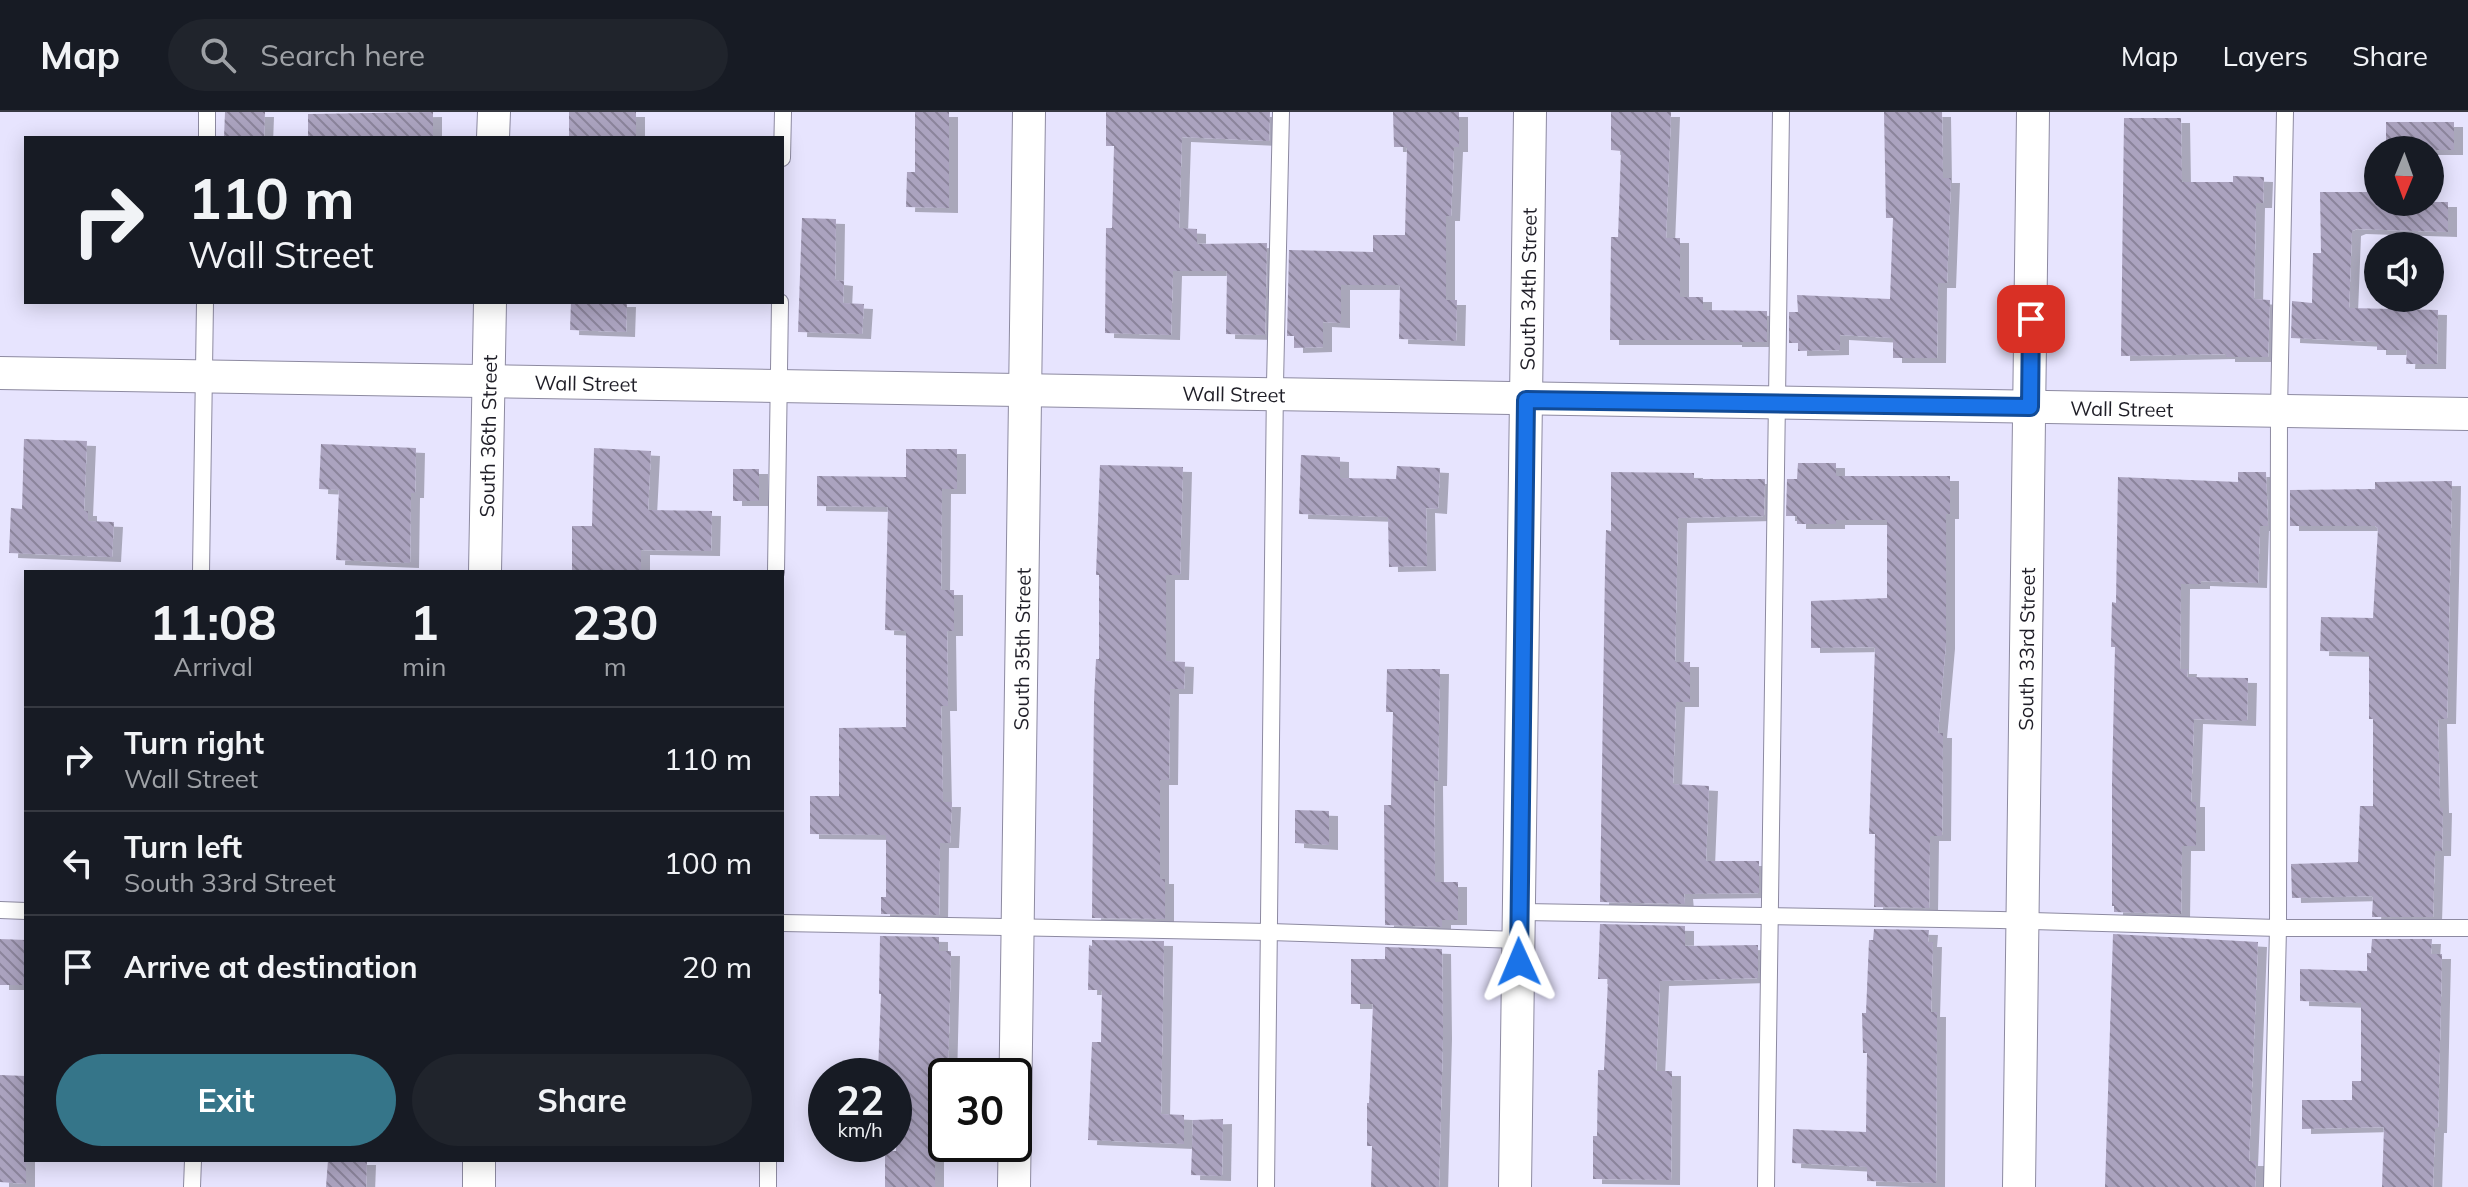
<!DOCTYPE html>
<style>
:root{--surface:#171b24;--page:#20242c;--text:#f1f3f6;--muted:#9ea1a6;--line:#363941;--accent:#357589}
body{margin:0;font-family:Mulish,sans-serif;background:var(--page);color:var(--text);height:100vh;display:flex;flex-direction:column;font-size:30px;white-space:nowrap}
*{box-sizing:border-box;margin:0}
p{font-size:26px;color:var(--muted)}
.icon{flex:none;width:44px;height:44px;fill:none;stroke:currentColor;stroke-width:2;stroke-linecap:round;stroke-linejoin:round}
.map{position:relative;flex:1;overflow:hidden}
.side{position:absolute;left:24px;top:458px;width:760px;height:592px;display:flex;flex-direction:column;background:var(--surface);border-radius:0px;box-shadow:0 4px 20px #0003}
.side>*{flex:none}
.hud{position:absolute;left:24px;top:24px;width:760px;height:168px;border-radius:0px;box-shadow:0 4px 20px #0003;background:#171b24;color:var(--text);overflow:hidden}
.needle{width:52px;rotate:181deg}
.tools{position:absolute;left:2364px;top:24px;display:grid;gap:16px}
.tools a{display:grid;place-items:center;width:80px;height:80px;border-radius:50%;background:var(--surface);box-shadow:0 4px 20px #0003;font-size:40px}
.speed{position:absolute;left:808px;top:946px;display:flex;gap:16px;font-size:40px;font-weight:700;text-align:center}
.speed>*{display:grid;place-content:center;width:104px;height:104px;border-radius:50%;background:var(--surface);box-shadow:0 4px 20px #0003;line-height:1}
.speed small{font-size:20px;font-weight:400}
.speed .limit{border:4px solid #111;border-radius:12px;background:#fff;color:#111}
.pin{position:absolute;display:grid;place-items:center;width:68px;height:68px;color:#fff;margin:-34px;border-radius:16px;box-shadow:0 4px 12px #0006}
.me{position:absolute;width:88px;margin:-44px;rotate:359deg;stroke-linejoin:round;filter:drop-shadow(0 0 6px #0008)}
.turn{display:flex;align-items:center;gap:28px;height:168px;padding:0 32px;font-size:36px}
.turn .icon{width:104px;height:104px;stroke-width:2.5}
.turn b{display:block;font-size:56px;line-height:68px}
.eta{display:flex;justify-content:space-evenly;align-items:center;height:136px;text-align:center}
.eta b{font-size:48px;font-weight:700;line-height:56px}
.primary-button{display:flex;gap:16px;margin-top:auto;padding:16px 32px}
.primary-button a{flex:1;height:92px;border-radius:48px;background:var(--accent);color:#fff;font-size:32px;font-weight:700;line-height:92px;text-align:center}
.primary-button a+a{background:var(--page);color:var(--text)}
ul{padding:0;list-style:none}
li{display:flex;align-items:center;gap:24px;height:104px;padding:0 32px;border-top:2px solid var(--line)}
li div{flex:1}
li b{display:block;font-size:30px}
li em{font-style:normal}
header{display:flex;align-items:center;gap:48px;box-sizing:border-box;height:112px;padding:0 40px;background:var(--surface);border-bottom:2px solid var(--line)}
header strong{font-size:38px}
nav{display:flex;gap:44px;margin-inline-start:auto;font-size:28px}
.search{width:560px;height:72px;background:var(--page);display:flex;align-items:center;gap:20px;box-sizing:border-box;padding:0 28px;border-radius:44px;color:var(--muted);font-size:30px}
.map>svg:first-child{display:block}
.building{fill:url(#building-back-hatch);filter:url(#shadow)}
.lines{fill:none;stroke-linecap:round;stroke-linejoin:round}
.lane-casing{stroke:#8d8aa1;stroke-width:18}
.street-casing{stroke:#8d8aa1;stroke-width:34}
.lane{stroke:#fff;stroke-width:16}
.street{stroke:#fff;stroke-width:32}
.route-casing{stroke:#114b97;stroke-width:20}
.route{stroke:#1a73e8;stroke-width:14}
.labels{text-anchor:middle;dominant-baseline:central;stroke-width:7;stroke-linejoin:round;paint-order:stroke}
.street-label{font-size:20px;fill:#1f1e27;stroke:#fff}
</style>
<header>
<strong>Map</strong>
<div class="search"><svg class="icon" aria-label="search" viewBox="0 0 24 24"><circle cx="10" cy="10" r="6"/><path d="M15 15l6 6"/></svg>Search here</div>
<nav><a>Map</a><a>Layers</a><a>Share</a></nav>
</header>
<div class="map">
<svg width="2468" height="1075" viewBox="0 0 2468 1075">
<defs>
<pattern id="building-back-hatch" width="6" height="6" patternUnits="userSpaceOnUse" patternTransform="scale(2)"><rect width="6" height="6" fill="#aba3bf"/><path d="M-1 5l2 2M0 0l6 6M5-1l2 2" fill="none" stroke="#8b849b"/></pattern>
<filter id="shadow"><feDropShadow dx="9" dy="5" stdDeviation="0" flood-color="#0004"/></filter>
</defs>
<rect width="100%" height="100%" fill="#e7e4fe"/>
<g class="building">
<polygon points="225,0 265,0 264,26 224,26"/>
<polygon points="433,0 433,26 308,26 308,2"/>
<rect x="569" y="0" width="67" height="26"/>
<polygon points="915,0 949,0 949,96 906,95 907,60 915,60"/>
<polygon points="1106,0 1270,0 1269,29 1182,25 1179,116 1197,117 1197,132 1267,131 1265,223 1226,222 1227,159 1173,159 1171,223 1105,221 1106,116 1112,116 1114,34 1106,34"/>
<polygon points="1393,0 1459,0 1459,35 1454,35 1451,104 1446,104 1446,188 1457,188 1456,229 1399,227 1400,173 1341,173 1341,211 1323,210 1323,235 1294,236 1294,224 1287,224 1289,138 1373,140 1373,123 1405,123 1407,35 1394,35"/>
<polygon points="1611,0 1671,0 1666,126 1680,126 1680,185 1703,185 1703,198 1767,199 1767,230 1733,230 1733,228 1610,228 1611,125 1618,125 1621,39 1611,38"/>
<polygon points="1884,0 1942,0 1943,66 1951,66 1947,171 1938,171 1937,246 1893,246 1893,226 1840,223 1840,238 1798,239 1798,231 1789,231 1789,200 1798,200 1797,183 1890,187 1893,106 1886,106"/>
<polygon points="2124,6 2181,6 2182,70 2233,70 2233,64 2264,65 2263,91 2256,91 2254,187 2270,188 2268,245 2226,245 2226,242 2121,244"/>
<rect x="2386" y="10" width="68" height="28"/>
<polygon points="2320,80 2378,80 2378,90 2448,90 2448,120 2357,117 2352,119 2349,196 2438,198 2437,252 2406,252 2407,238 2377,238 2377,230 2291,226 2292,189 2312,191 2313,141 2321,141"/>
<polygon points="802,106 836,107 835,168 844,169 843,191 864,192 862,222 798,220"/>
<polygon points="571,190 627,190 626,220 570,218"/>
<polygon points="24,327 87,329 84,399 88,399 88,409 114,410 112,445 9,441 11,396 22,397"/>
<polygon points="321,332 416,336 415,381 411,381 410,451 336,448 339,378 319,377"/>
<polygon points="594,336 651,339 648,398 712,399 711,439 641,438 641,458 572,458 572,414 592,414"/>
<polygon points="906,337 957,337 957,377 942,377 941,478 954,478 954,519 947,519 948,594 941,594 943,690 952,690 950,731 940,731 939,803 881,802 881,785 886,785 886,723 810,722 810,684 839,684 839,616 906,615 906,519 885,518 888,395 817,394 817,364 906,365"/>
<polygon points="1301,343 1340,345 1340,366 1396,367 1397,354 1440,356 1438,397 1426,396 1427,454 1389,455 1388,405 1299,402"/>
<polygon points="1798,351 1836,351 1836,364 1950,364 1950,402 1946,402 1946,532 1938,621 1943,621 1942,724 1930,724 1929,796 1874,795 1875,722 1869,722 1875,535 1811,536 1811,489 1887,486 1887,408 1836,408 1836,412 1797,412 1797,404 1786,404 1787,367 1797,367"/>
<polygon points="1100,353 1183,355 1180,463 1166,463 1166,549 1185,550 1184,577 1170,577 1169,668 1160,668 1160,767 1165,767 1165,807 1092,806 1094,589 1096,547 1099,547 1099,463 1096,463"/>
<rect x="733" y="357" width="26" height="32"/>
<polygon points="1611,360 1694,361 1694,367 1765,367 1764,404 1678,406 1675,550 1690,550 1690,590 1676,590 1673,672 1709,674 1706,749 1759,749 1759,781 1684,782 1685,792 1600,790 1605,458 1606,418 1611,419"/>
<polygon points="2238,360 2266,360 2268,414 2260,414 2258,471 2201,469 2201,472 2181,472 2180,557 2188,557 2187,565 2248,566 2247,609 2194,607 2191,690 2196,690 2196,734 2182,734 2181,802 2114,800 2114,794 2112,794 2112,671 2115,535 2111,535 2112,490 2116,491 2118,365 2238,370"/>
<polygon points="2452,369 2447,607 2438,607 2440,696 2443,696 2442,739 2435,739 2433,805 2372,805 2373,784 2292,786 2291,752 2358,750 2360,694 2373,694 2373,607 2369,607 2369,540 2320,539 2321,505 2373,506 2378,416 2375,414 2290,414 2290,378 2375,377 2375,370"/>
<polygon points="1387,557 1440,557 1438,669 1434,669 1435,770 1458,770 1458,808 1442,808 1442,815 1385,813 1384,693 1391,693 1393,600 1386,600"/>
<polygon points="1295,698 1329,699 1329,733 1295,731"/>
<polygon points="1600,812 1685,814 1685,834 1758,833 1758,866 1660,869 1656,959 1672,959 1671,1068 1593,1067 1593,1024 1597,1024 1598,958 1604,958 1608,867 1598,867"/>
<polygon points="1874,817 1929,818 1928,830 1933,830 1931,900 1937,900 1936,1071 1867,1069 1867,1055 1792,1051 1793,1017 1866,1020 1867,941 1863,941 1862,901 1866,901 1869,828 1873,828"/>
<polygon points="2113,822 2258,830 2249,1049 2256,1049 2255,1075 2105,1075"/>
<polygon points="880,824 939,825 939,839 951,839 948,964 941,963 938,1030 935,1030 935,1075 885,1075 885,1039 896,1039 899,961 878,960 881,882 879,882"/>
<polygon points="0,827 26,828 26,873 0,873"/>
<polygon points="2372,827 2432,827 2431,842 2442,842 2438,1016 2435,1016 2433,1075 2382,1075 2384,1015 2302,1017 2302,988 2352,988 2352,969 2361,969 2361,891 2300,889 2300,857 2367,859 2367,841 2371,841"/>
<polygon points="1092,828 1164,829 1161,1002 1184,1003 1184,1032 1088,1028 1092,930 1101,930 1102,878 1088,878 1089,833 1092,834"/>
<polygon points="1385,835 1442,837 1443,922 1439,1075 1371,1075 1372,1034 1367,1034 1367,991 1369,991 1373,892 1351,892 1351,847 1385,847"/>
<polygon points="0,963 26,964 26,1072 0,1070"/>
<polygon points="1223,1007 1222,1064 1191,1063 1193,1008"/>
<polygon points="328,1048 367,1048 366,1075 326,1075"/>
</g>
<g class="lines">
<g class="lane-casing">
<g id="lane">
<polyline points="207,26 207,0"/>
<polyline points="782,46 783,0"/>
<polyline points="201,460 205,190"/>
<polyline points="776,460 780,190"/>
<polyline points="0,798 26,799"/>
<polyline points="1518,800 2000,808 2278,816 2468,816"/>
<polyline points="782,811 1270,820 1519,828"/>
<polyline points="192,1075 193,1048"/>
<polyline points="768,1075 768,1048"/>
<polyline points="1266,1075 1275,272 1281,0"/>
<polyline points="1766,1075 1781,0"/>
<polyline points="2272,1075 2278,816 2279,299 2285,0"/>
</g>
</g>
<g class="street-casing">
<g id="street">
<polyline points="493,26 494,0"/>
<path id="s1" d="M0 261 2468 302"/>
<path id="s2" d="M485 460 490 190"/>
<polyline points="479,1075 479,1048"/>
<path id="s3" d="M1014 1075 1029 0"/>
<path id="s4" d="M1515 1075 1530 0"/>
<path id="s5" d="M2019 1075 2033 0"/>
</g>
</g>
<use href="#lane" class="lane"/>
<use href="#street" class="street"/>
</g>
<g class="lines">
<g class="route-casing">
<polyline id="route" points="1519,850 1526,288 2030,295 2031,207"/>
</g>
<use href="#route" class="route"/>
</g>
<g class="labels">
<g class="street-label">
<text stroke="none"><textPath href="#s4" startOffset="898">South 34th Street</textPath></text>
<text stroke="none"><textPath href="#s1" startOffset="586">Wall Street</textPath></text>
<text stroke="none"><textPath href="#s1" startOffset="1234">Wall Street</textPath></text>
<text stroke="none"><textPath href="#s1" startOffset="2122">Wall Street</textPath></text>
<text stroke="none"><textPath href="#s2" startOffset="136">South 36th Street</textPath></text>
<text stroke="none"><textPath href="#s3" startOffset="538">South 35th Street</textPath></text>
<text stroke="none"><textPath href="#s5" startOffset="538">South 33rd Street</textPath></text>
</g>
</g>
</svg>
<div class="tools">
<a><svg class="needle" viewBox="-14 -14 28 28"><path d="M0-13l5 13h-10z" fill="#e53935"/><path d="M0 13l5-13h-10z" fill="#9ea1a6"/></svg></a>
<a><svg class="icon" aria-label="sound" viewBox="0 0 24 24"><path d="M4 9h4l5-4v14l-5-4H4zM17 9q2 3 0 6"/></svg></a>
</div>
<div class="speed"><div>22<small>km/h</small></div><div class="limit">30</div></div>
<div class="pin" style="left:2031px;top:207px;background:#d93025"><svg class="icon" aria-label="arrive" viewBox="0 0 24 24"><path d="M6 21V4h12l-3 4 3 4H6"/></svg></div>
<svg class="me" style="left:1519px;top:850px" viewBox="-20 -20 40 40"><path d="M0-17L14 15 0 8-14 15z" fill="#1a73e8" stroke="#fff" stroke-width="4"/></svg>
<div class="hud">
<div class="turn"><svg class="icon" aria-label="right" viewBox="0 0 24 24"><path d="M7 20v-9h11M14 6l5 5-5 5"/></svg><div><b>110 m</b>Wall Street</div></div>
</div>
<section class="side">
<div class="eta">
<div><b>11:08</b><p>Arrival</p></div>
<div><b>1</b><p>min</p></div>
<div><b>230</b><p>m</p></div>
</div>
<ul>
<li><svg class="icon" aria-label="right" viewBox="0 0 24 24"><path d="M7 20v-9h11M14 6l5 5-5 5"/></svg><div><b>Turn right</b><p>Wall Street</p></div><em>110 m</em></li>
<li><svg class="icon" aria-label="left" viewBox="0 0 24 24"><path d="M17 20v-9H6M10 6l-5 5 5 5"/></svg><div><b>Turn left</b><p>South 33rd Street</p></div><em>100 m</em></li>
<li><svg class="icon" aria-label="arrive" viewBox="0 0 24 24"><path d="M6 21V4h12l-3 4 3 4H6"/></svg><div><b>Arrive at destination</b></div><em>20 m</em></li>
</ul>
<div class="primary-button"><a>Exit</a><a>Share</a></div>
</section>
</div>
